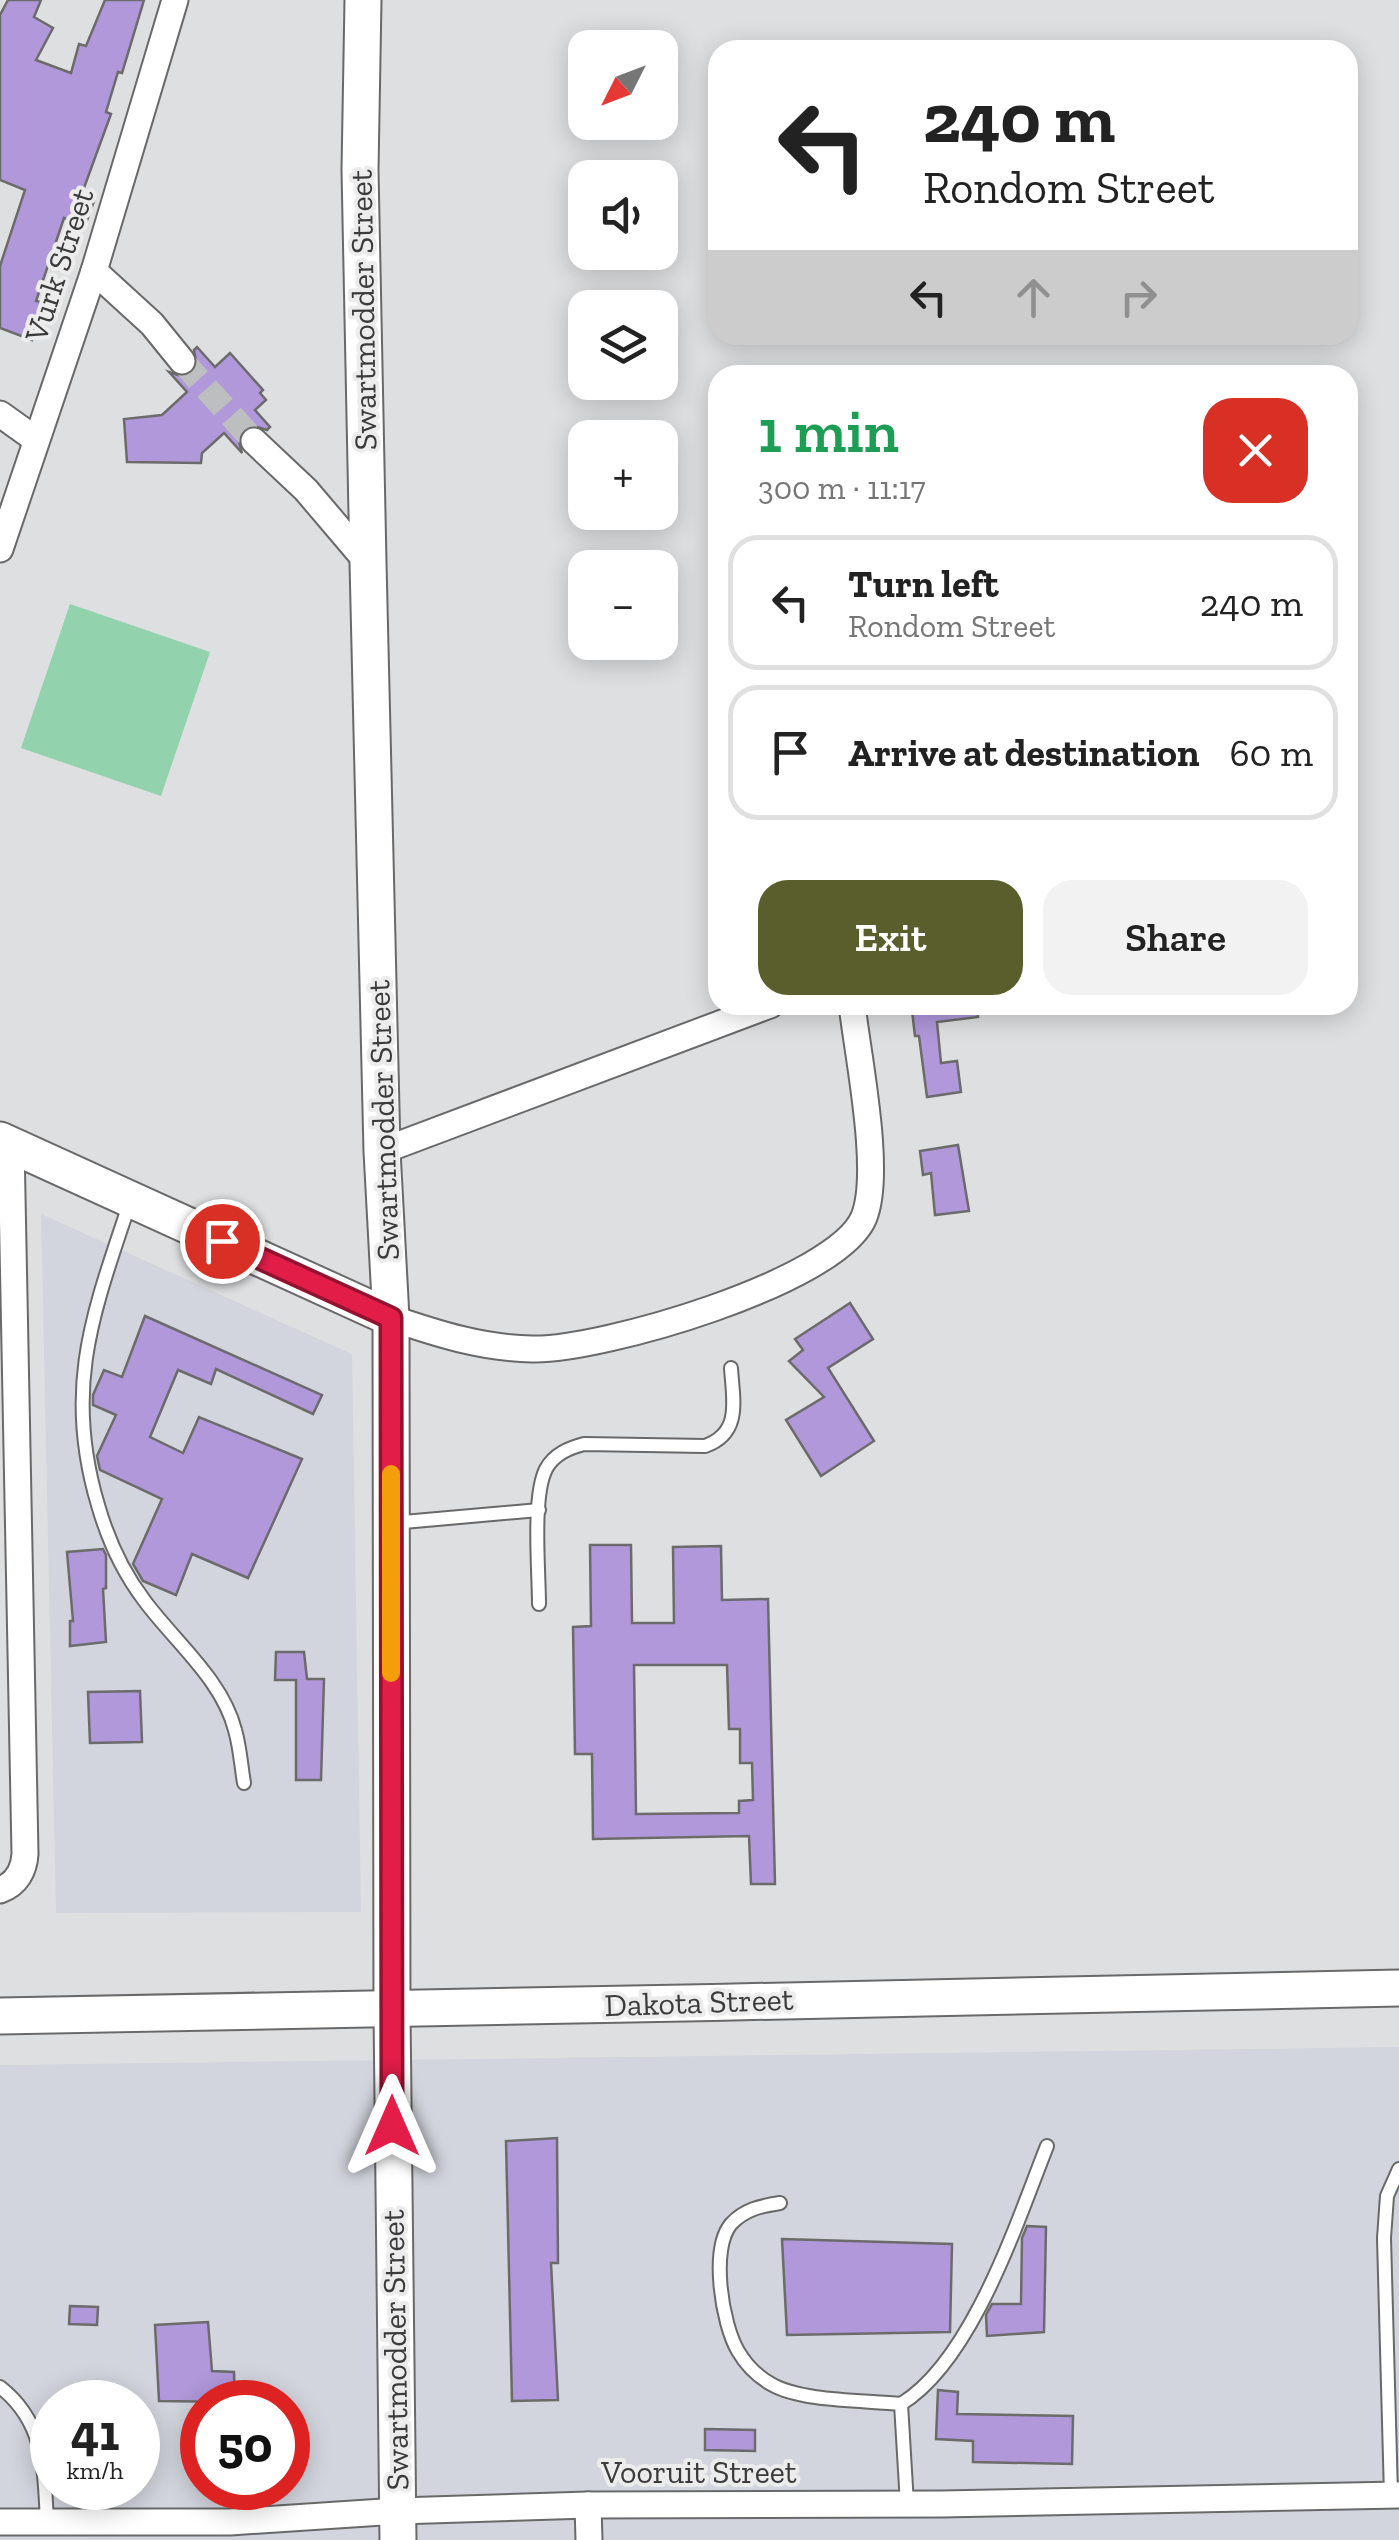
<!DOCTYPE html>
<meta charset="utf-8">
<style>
:root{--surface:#fff;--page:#f2f2f2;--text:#222;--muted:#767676;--line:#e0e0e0;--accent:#595e2c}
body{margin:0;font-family:"Zilla Slab",serif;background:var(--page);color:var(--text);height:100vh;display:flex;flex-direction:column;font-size:38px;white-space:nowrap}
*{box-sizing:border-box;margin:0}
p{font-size:32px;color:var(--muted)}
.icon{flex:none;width:55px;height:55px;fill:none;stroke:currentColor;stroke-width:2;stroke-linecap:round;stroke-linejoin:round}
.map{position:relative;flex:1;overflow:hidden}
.sheet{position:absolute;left:708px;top:365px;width:650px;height:650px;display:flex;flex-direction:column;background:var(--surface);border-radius:30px;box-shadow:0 5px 25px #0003}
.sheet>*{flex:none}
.guide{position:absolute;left:708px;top:40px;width:650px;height:305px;border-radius:30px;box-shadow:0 5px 25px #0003;background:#fff;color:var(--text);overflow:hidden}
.needle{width:65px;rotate:228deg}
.tools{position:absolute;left:568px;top:30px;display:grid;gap:20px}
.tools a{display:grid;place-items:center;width:110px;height:110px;border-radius:20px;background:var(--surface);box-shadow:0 5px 25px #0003;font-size:50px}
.speed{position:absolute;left:30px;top:2380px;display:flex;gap:20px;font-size:50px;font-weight:700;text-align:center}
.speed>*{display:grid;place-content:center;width:130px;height:130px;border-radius:50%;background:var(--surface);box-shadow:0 5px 25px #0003;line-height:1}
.speed small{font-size:25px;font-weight:400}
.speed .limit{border:15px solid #d22;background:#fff;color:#111}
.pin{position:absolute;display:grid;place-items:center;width:85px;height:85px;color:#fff;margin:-42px;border:5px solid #fff;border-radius:50%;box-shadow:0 2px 10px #0007}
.me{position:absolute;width:110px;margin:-55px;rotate:0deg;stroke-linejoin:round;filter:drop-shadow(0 0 8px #0008)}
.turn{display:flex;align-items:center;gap:35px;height:210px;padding:0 50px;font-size:45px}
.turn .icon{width:130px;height:130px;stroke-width:2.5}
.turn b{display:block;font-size:70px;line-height:85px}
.lanes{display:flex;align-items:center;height:95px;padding:0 50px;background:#0003;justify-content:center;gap:50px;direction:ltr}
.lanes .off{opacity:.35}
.round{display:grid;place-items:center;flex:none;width:105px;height:105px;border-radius:30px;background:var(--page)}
.headline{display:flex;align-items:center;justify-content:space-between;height:170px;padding:0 50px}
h1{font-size:60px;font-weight:600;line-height:75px;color:#1e9e55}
.cta{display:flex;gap:20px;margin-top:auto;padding:20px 50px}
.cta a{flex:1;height:115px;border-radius:30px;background:var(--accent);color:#fff;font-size:40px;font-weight:600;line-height:115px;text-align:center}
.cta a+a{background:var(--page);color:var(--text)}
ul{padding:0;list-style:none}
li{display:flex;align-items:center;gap:30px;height:135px;margin:0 20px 15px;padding:0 30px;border:5px solid var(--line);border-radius:30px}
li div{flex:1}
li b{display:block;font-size:38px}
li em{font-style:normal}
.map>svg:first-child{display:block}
.built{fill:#d2d5dd;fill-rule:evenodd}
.green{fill:#92d2ac}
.building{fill:#b098da;stroke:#6c6b6c;stroke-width:2.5;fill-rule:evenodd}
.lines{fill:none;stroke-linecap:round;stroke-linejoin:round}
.street-tunnel{stroke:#bdbebf;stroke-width:25;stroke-dasharray:25 12;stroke-linecap:butt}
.lane-casing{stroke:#69696a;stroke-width:16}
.street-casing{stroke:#69696a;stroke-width:29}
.secondary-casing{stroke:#69696a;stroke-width:39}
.lane{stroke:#fff;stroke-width:12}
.street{stroke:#fff;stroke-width:25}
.secondary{stroke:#fff;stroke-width:35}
.route-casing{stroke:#92132f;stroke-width:25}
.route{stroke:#e11d48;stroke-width:18}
.slow{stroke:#f59e0b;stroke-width:18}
.labels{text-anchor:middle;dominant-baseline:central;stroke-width:8;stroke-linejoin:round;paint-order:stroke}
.street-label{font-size:32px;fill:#3b3b3c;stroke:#ececed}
</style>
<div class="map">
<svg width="1399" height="2540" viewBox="0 0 1399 2540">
<rect width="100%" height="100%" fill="#dedfe0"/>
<g class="built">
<polygon points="41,1214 352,1354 361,1912 56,1913"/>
<path d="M1399 2047V2540H0V2065ZM52 2402H138V2488H52ZM202 2402H288V2488H202Z"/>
</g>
<polygon class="green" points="70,604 210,652 161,796 21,748"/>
<g class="building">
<polygon points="8,0 41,0 34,17 53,28 36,60 71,73 79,44 86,46 105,0 144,0 122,73 118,72 106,112 111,114 81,196 94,201 85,226 64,218 36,301 41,302 32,340 0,328 0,266 25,190 0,180 0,15"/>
<polygon points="197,347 215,367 230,353 263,390 260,393 266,400 255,410 270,427 267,430 250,425 243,429 238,438 242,453 224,433 202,453 201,463 127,462 124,419 162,415 187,392 169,372 184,377 193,373 197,366 194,350"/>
<polygon points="917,1005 977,1005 978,1017 937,1022 941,1063 957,1061 961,1092 927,1097 919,1036 915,1036 912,1011 917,1010"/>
<polygon points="958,1145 969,1211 935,1215 931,1173 923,1175 920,1151"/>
<polygon points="850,1303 873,1339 828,1368 874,1441 821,1476 786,1420 824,1397 789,1361 803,1350 795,1339"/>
<polygon points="145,1316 322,1395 313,1414 216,1369 211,1384 178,1370 150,1437 183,1453 199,1417 302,1459 248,1578 192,1554 176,1595 143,1581 133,1564 162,1499 100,1470 97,1456 116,1415 93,1405 93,1395 104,1370 122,1377"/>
<path d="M590 1545H631L632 1623H674L673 1547 721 1546 722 1600 768 1599 775 1884H751L749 1836 593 1839 592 1754H575L573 1627 591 1626ZM634 1665H727L729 1729H740V1763H752L753 1800 739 1801V1813L636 1814Z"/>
<polygon points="103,1549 106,1555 106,1588 103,1589 106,1642 70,1646 70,1621 73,1621 67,1552"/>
<polygon points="276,1652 304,1652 307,1679 324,1679 321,1780 296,1780 296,1680 275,1680"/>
<polygon points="140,1691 142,1742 90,1743 88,1692"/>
<polygon points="557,2138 558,2263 551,2263 558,2400 512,2401 506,2141"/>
<polygon points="1027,2226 1046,2227 1044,2332 987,2336 986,2315 992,2304 1021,2304 1022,2238"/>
<polygon points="782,2239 952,2244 950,2332 787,2335"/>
<polygon points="70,2306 98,2307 97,2325 69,2324"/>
<polygon points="208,2322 212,2371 234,2372 235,2402 159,2401 155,2325"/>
<polygon points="938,2390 958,2392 957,2414 1073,2416 1072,2464 973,2462 973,2441 936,2439"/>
<polygon points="705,2429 755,2430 755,2451 705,2450"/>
</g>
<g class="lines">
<polyline class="street-tunnel" points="182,361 254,441"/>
<g class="lane-casing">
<g id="lane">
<path d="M130 1202C93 1313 63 1388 98 1505 108 1540 122 1571 144 1600 174 1641 222 1679 235 1730 240 1747 241 1765 244 1783"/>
<polyline points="392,1523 539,1510"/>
<path d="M539 1604C539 1572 532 1496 546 1469 554 1454 569 1448 584 1444L705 1446C742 1433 733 1400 731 1368"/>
<path d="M780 2203C761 2206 745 2209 731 2224 710 2249 722 2324 738 2351 746 2365 757 2376 771 2384 802 2402 864 2400 901 2404L907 2504"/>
<path d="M0 2387C45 2422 44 2469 47 2521"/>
<path d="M901 2404C972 2361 1017 2222 1047 2146"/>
<polyline points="1391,2495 1384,2238 1387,2196 1399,2169"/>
</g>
</g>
<g class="street-casing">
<g id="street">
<polyline points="94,271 152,324 182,361"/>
<polyline points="0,414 35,439"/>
<polyline points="254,441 306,490 368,563"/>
<polyline points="0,549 94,271 175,0"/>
<polyline points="382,1151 770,1005"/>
<path d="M391 1318C438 1334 482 1348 532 1349 599 1351 838 1282 864 1217 882 1172 858 1057 852 1005"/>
<path d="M0 1890C17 1884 24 1870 25 1854L11 1145"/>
<polyline points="588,2505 589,2540"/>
<polyline points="0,2522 230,2522 398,2511 588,2505 942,2504 1399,2495"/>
</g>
</g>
<g class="secondary-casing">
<g id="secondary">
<polyline points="363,0 360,170 368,563 382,1151 391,1318 392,2012 398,2540"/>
<polyline points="0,1140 391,1318"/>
<path d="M0 2016C466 2011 933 1995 1399 1988"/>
</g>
</g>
<use href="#lane" class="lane"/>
<use href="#street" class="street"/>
<use href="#secondary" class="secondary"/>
</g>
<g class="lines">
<g class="route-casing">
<polyline id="route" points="222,1241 391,1318 392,2126"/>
</g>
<use href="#route" class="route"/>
<polyline class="slow" points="391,1474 391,1673"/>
</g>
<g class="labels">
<g class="street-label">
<text transform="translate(59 265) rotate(-72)">Vurk Street</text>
<text transform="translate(363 310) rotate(-91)">Swartmodder Street</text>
<text transform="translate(383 1120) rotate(-92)">Swartmodder Street</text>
<text transform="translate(699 2002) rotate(-2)">Dakota Street</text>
<text transform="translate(395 2350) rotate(-91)">Swartmodder Street</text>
<text x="699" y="2472">Vooruit Street</text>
</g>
</g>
</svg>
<div class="tools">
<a><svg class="needle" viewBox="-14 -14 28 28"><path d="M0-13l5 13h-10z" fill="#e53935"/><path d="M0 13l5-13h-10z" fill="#767676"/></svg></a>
<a><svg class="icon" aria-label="sound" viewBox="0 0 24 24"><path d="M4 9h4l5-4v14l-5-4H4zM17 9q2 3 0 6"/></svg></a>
<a><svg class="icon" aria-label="layers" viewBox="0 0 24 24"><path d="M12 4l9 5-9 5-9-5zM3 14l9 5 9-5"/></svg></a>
<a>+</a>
<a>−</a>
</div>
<div class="speed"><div>41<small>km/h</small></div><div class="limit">50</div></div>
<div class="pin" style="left:222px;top:1241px;background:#d93025"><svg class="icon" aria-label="arrive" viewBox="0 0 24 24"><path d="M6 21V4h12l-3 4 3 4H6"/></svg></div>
<svg class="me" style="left:392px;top:2126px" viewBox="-20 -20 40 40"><path d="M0-17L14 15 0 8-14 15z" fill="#e11d48" stroke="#fff" stroke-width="4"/></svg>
<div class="guide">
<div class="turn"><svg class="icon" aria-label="left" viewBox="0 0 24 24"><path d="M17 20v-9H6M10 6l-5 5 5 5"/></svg><div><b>240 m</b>Rondom Street</div></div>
<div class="lanes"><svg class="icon" aria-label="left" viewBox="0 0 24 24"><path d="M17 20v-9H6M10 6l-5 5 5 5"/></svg><svg class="icon off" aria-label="ahead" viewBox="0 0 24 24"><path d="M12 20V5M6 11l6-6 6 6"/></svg><svg class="icon off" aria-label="right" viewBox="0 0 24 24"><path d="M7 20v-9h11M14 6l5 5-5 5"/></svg></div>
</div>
<section class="sheet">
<div class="headline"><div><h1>1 min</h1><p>300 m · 11:17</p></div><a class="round" style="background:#d93025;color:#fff"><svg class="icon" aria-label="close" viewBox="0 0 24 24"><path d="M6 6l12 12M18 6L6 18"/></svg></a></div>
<ul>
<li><svg class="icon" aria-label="left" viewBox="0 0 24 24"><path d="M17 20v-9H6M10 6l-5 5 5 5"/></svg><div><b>Turn left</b><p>Rondom Street</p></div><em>240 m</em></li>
<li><svg class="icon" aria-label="arrive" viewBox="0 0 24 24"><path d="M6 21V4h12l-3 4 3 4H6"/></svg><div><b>Arrive at destination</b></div><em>60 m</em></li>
</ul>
<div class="cta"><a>Exit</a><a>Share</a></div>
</section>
</div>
